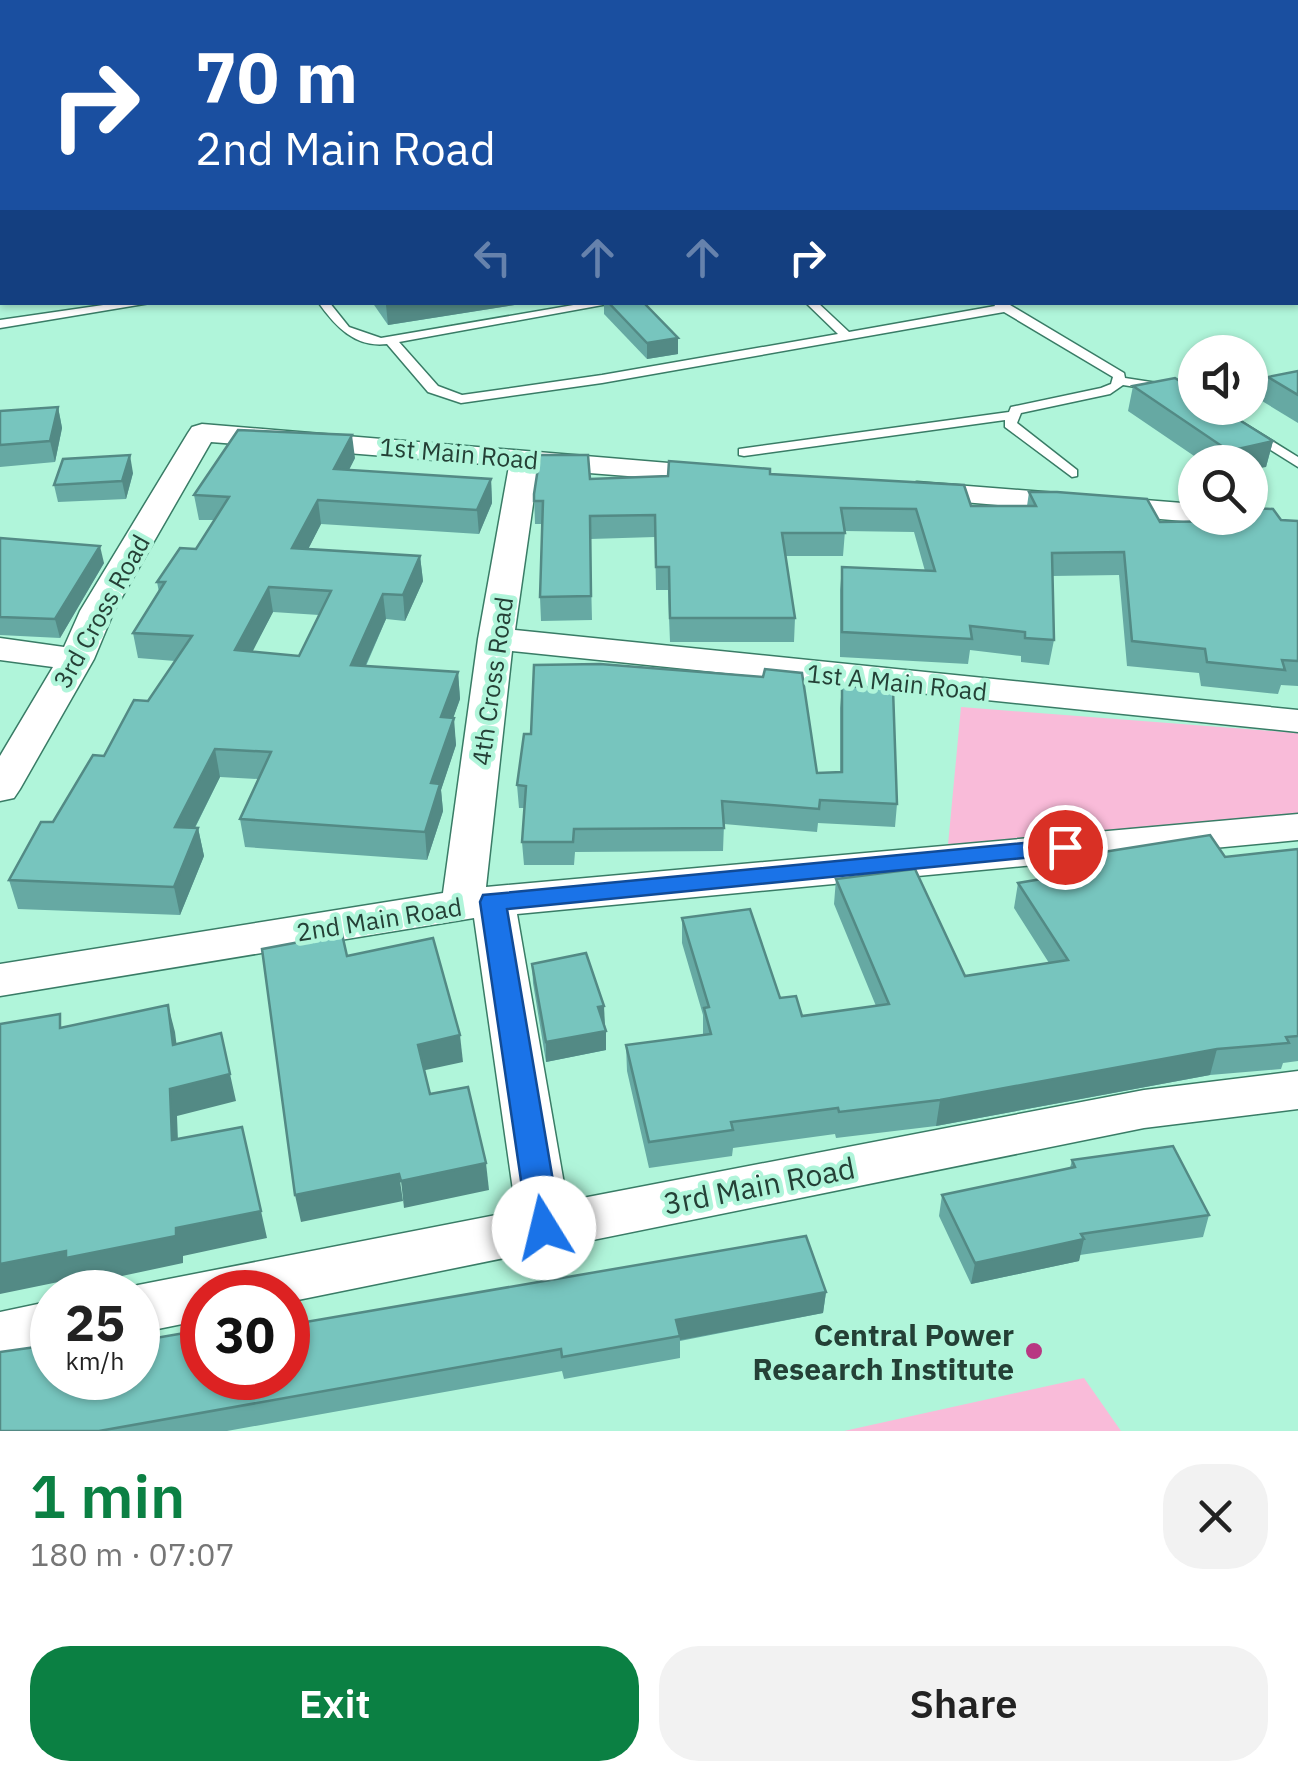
<!DOCTYPE html>
<meta charset="utf-8">
<style>
:root{--surface:#fff;--page:#f2f2f2;--text:#222;--muted:#767676;--accent:#0b8043}
body{margin:0;font-family:"IBM Plex Sans",sans-serif;background:var(--page);color:var(--text);height:100vh;display:flex;flex-direction:column;font-size:38px;white-space:nowrap}
*{box-sizing:border-box;margin:0}
p{font-size:32px;color:var(--muted)}
.icon{flex:none;width:55px;height:55px;fill:none;stroke:currentColor;stroke-width:2;stroke-linecap:round;stroke-linejoin:round}
.map{position:relative;height:1431px;overflow:hidden}
.sheet{display:flex;flex-direction:column;background:var(--surface);flex:1}
.sheet>*{flex:none}
.guide{position:absolute;left:0px;top:0px;width:1300px;height:305px;box-shadow:0 2px 8px #0004;background:#1a4fa0;color:#fff;overflow:hidden}
.tools{position:absolute;left:1178px;top:335px;display:grid;gap:20px}
.tools a{display:grid;place-items:center;width:90px;height:90px;border-radius:50%;background:var(--surface);box-shadow:0 2px 8px #0004;font-size:50px}
.speed{position:absolute;left:30px;top:1270px;display:flex;gap:20px;font-size:50px;font-weight:700;text-align:center}
.speed>*{display:grid;place-content:center;width:130px;height:130px;border-radius:50%;background:var(--surface);box-shadow:0 2px 8px #0004;line-height:1}
.speed small{font-size:25px;font-weight:400}
.speed .limit{border:15px solid #d22;background:#fff;color:#111}
.pin{position:absolute;display:grid;place-items:center;width:85px;height:85px;color:#fff;margin:-42px;border:5px solid #fff;border-radius:50%;box-shadow:0 2px 10px #0007}
.me{position:absolute;width:110px;margin:-55px;rotate:351deg;stroke-linejoin:round;filter:drop-shadow(0 0 8px #0008)}
.turn{display:flex;align-items:center;gap:35px;height:210px;padding:0 30px;font-size:45px}
.turn .icon{width:130px;height:130px;stroke-width:2.5}
.turn b{display:block;font-size:70px;line-height:85px}
.lanes{display:flex;align-items:center;height:95px;padding:0 30px;background:#0003;justify-content:center;gap:50px;direction:ltr}
.lanes .off{opacity:.35}
.round{display:grid;place-items:center;flex:none;width:105px;height:105px;border-radius:40px;background:var(--page)}
.head{display:flex;align-items:center;justify-content:space-between;height:170px;padding:0 30px}
h1{font-size:60px;font-weight:600;line-height:75px;color:var(--accent)}
.primary-button{display:flex;gap:20px;margin-top:auto;padding:20px 30px}
.primary-button a{flex:1;height:115px;border-radius:40px;background:var(--accent);color:#fff;font-size:40px;font-weight:600;line-height:115px;text-align:center}
.primary-button a+a{background:var(--page);color:var(--text)}
.map>svg:first-child{display:block}
.green{fill:#f9bbd9}
.lines{fill:none;stroke-linecap:round;stroke-linejoin:round}
.service-casing{stroke:#397c66;stroke-width:3}
.minor-casing{stroke:#397c66;stroke-width:3}
.trunk-casing{stroke:#fff;stroke-width:4}
.service{fill:#fff;fill-rule:evenodd}
.minor{fill:#fff;fill-rule:evenodd}
.trunk{fill:#f6c0a4;fill-rule:evenodd}
.wall{fill:#66a9a3;fill-rule:evenodd}
.shaded-wall{fill:#538a85}
.building{fill:#77c5be;stroke:#538a85;stroke-width:2.5;fill-rule:evenodd}
.route{fill:#1a73e8;stroke:#114b97;stroke-width:2.5}
.poi-dot{fill:#b83782;stroke:#b0f5da;stroke-width:4}
.labels{text-anchor:middle;dominant-baseline:central;stroke-width:9;stroke-linejoin:round;paint-order:stroke}
.street-label{font-size:25px;fill:#244036;stroke:#b0f5da}
.near-street-label{font-size:30px;fill:#244036;stroke:#b0f5da}
.near-poi-label{font-size:30px;font-weight:bold;fill:#244036;stroke:#b0f5da;text-anchor:end}
</style>
<div class="map">
<svg width="1298" height="1431" viewBox="0 0 1298 1431">
<rect width="100%" height="100%" fill="#b0f5da"/>
<g class="green">
<polygon points="961,707 1298,733 1298,819 948,845"/>
<polygon points="1084,1378 1121,1431 844,1431"/>
</g>
<g class="lines">
<g class="service-casing">
<g id="service">
<polygon points="41,0 49,0 49,2 42,2"/>
<polygon points="450,0 452,2 434,1 435,0"/>
<rect x="0" y="144" width="2" height="6"/>
<polygon points="124,302 156,302 0,328 0,320"/>
<path d="M318 302H329L349 327 381 338 591 302H619L399 342 438 386 462 395 602 375 838 334 805 302H817L849 332 995 306 993 302H1005L1124 373 1125 378 1190 388 1195 392V401L1181 394 1123 385 1110 394 1021 413 1017 423 1077 470V476L1072 477 1005 427V420L744 456 739 455V449L1009 412 1011 407 1101 388 1111 384 1113 377 1004 312 602 383 461 403 428 392 387 344C355 348 335 326 318 302Z"/>
<polygon points="1204,408 1219,408 1298,457 1298,467"/>
</g>
</g>
<g class="minor-casing">
<g id="minor">
<polygon points="62,0 78,0 78,2 63,2"/>
<polygon points="202,424 728,468 732,474 728,480 717,483 538,469 515,630 1298,710 1298,732 512,651 486,887 1298,814 1298,840 517,914 567,1201 1144,1090 1298,1071 1298,1109 1144,1128 288,1302 288,1292 202,1292 202,1320 138,1333 138,1292 118,1292 138,1285 516,1211 474,918 0,996 0,964 443,893 478,639 509,466 211,442 114,611 94,659 20,789 14,798 0,801 0,756 53,667 0,660 0,638 64,647 80,611 188,433 192,427"/>
<polygon points="917,482 1195,504 1195,518 1208,518 1195,522 906,497 902,491 906,485"/>
<polygon points="52,1301 52,1351 0,1362 0,1312"/>
</g>
</g>
<g class="trunk-casing">
<g id="trunk">
<polygon points="189,0 311,0 188,2"/>
<polygon points="410,0 475,0 409,2"/>
<rect x="0" y="10" width="2" height="14"/>
</g>
</g>
<use href="#service" class="service"/>
<use href="#minor" class="minor"/>
<use href="#trunk" class="trunk"/>
</g>
<g class="wall">
<polygon points="372,302 534,302 388,325"/>
<polygon points="604,302 643,302 678,338 678,354 647,359 604,314"/>
<polygon points="1298,371 1298,423 1262,401 1268,377"/>
<polygon points="1133,386 1273,441 1266,467 1250,462 1203,462 1128,411"/>
<polygon points="58,407 62,428 55,462 0,467 0,411"/>
<path d="M355 458 349 470 491 479 492 503 479 534 321 524 308 549 420 556 423 581 405 621 386 619 366 666 458 672 460 699 453 718 456 745 441 790 443 811 427 860 245 847 240 819 258 779 220 777 195 828H198L204 856 180 915 18 909 9 880 104 756 148 701 175 661 138 658 133 633 159 592 157 582 196 549 214 520H199L194 495ZM273 612 319 615 299 656 252 651Z"/>
<polygon points="133,473 126,499 58,502 54,485"/>
<polygon points="770,474 971,506 1027,506 1029,492 1160,522 1219,521 1220,518 1250,518 1298,521 1298,686 1281,685 1278,694 1201,686 1199,673 1127,666 1119,575 1052,576 1054,640 1049,665 1021,662 1021,656 970,650 968,664 840,657 840,590 842,567 925,571 914,532 845,531 843,556 786,556 795,618 794,642 670,642 668,590 656,590 655,537 590,539 592,620 541,621 540,597 542,524 535,524 534,494 590,479"/>
<polygon points="0,538 104,563 60,638 0,635"/>
<polygon points="842,686 897,804 895,827 818,823 817,832 724,824 723,851 575,852 574,865 524,865 522,842 525,808 519,808 517,785 840,772 840,708"/>
<polygon points="1298,849 1298,1061 1283,1063 1281,1069 1210,1075 936,1126 836,1138 835,1134 733,1148 732,1156 649,1168 627,1071 626,1045 703,1035 703,1015 682,943 682,918 802,1016 876,1006 834,904 836,879 965,976 1049,963 1014,908 1018,883 1087,872 1091,854 1225,857"/>
<polygon points="532,964 605,1025 606,1050 546,1062 533,983"/>
<polygon points="1072,1160 1209,1215 1203,1237 1080,1255 1079,1261 971,1284 939,1216 942,1195 1070,1168"/>
<polygon points="826,1292 823,1313 680,1341 680,1358 564,1379 562,1371 227,1431 0,1431 52,1378 202,1378"/>
</g>
<g class="shaded-wall">
<polygon points="575,0 586,0 586,2 548,2"/>
<polygon points="399,302 534,302 388,325 386,305"/>
<polygon points="678,338 678,354 647,359 647,343"/>
<polygon points="58,407 62,428 55,462 50,441"/>
<polygon points="352,435 355,458 337,493 334,469"/>
<polygon points="1273,441 1266,467 1250,470 1250,462 1226,462 1229,451"/>
<polygon points="130,455 133,473 126,499 122,481"/>
<polygon points="491,479 492,503 479,534 477,510"/>
<polygon points="318,500 321,524 296,573 292,548"/>
<polygon points="100,546 104,563 60,638 55,619"/>
<polygon points="420,556 423,581 405,621 403,595"/>
<polygon points="269,587 273,612 240,676 235,650"/>
<polygon points="383,594 386,619 354,691 351,665"/>
<polygon points="458,672 460,699 444,744 441,717"/>
<polygon points="454,718 456,745 441,790 443,811 427,860 425,832 431,783"/>
<polygon points="215,749 220,777 181,855 175,827"/>
<polygon points="198,828 204,856 180,915 174,887"/>
<polygon points="168,1005 175,1032 180,1072 173,1045"/>
<polygon points="604,1006 605,1025 599,1026 598,1007"/>
<polygon points="606,1031 606,1050 546,1062 546,1042"/>
<polygon points="460,1035 463,1062 421,1071 418,1045"/>
<polygon points="1217,1049 1210,1075 936,1126 940,1100"/>
<polygon points="230,1074 236,1101 177,1116 179,1167 172,1140 170,1089"/>
<polygon points="486,1163 489,1190 404,1208 401,1181"/>
<polygon points="399,1174 403,1201 301,1222 295,1195"/>
<polygon points="261,1211 267,1238 183,1256 183,1263 75,1286 73,1279 0,1294 0,1264"/>
<polygon points="1084,1239 1079,1261 971,1284 975,1263"/>
<polygon points="826,1292 823,1313 680,1340 676,1320"/>
</g>
<g class="building">
<polygon points="499,0 575,0 548,2 502,2"/>
<polygon points="608,302 643,302 678,338 647,343"/>
<polygon points="1298,371 1298,395 1268,377"/>
<polygon points="1175,378 1195,391 1195,408 1220,408 1273,441 1229,451 1133,386"/>
<polygon points="58,407 50,441 0,445 0,411"/>
<path d="M238 430 352 435 334 469 491 479 477 510 318 500 292 548 420 556 403 595 383 594 351 665 458 672 441 717 454 718 431 783 440 784 425 832 240 819 271 752 215 749 175 827 198 828 174 887 9 880 41 822H53L93 755 104 756 134 700 148 701 192 636 133 633 165 582H157L180 548 196 549 229 497 194 495ZM269 587 331 591 299 656 235 650Z"/>
<polygon points="130,455 122,481 54,485 63,459"/>
<polygon points="540,455 588,455 590,479 668,476 669,461 770,469 770,474 964,485 971,506 1036,506 1029,492 1057,492 1147,499 1160,522 1230,521 1228,518 1250,518 1250,508 1273,509 1281,520 1298,521 1298,661 1282,660 1285,670 1207,662 1205,649 1132,641 1124,552 1052,553 1054,640 1025,638 1025,632 970,626 972,639 842,632 842,567 935,571 916,509 841,508 845,533 782,533 795,618 670,618 669,567 656,567 655,515 590,516 591,596 540,597 543,501 534,501 534,494"/>
<polygon points="0,538 100,546 55,619 0,617"/>
<polygon points="600,664 763,677 765,669 802,673 817,773 842,772 842,686 893,689 897,804 820,800 819,809 722,801 724,828 574,829 573,842 522,842 526,786 517,785 524,734 531,734 534,665"/>
<polygon points="1210,835 1225,857 1298,849 1298,1036 1286,1037 1289,1043 1217,1049 940,1100 839,1112 838,1108 731,1122 733,1130 649,1142 626,1045 711,1034 704,1008 709,1007 682,918 750,909 780,998 796,996 802,1016 889,1004 836,879 915,869 965,976 1068,960 1018,883 1100,869 1091,854"/>
<polygon points="342,934 347,956 433,938 460,1035 418,1045 430,1094 468,1087 486,1163 401,1181 399,1174 295,1195 262,949"/>
<polygon points="586,953 604,1006 598,1007 606,1031 546,1042 532,964"/>
<polygon points="168,1005 173,1045 221,1033 230,1074 170,1089 172,1140 242,1127 261,1211 176,1228 176,1236 66,1258 66,1251 0,1264 0,1024 60,1014 60,1028"/>
<polygon points="1173,1146 1209,1215 1081,1234 1084,1239 975,1263 942,1195 1075,1167 1072,1160"/>
<polygon points="806,1236 826,1292 676,1320 680,1336 562,1357 561,1349 99,1431 0,1431 0,1352 50,1345 48,1356 52,1355 52,1378 138,1378 138,1341 202,1330 202,1378 288,1378 288,1325"/>
</g>
<polygon class="route" points="1065,839 1074,841 1078,847 1074,853 507,909 561,1228 556,1238 544,1241 533,1238 528,1228 480,902 483,895"/>
<circle class="poi-dot" cx="1034" cy="1351" r="10"/>
<g class="labels">
<g class="street-label">
<text transform="translate(459 453) rotate(5)">1st Main Road</text>
<text transform="translate(101 611) rotate(-61)">3rd Cross Road</text>
<text transform="translate(492 681) rotate(-82)">4th Cross Road</text>
<text transform="translate(897 682) rotate(6)">1st A Main Road</text>
<text transform="translate(379 919) rotate(-9)">2nd Main Road</text>
</g>
<g class="near-street-label">
<text transform="translate(759 1185) rotate(-11)">3rd Main Road</text>
</g>
<g class="near-poi-label">
<text x="1014" y="1334">Central Power<tspan x="1014" dy="34">Research Institute</tspan></text>
</g>
</g>
</svg>
<div class="tools">
<a><svg class="icon" aria-label="sound" viewBox="0 0 24 24"><path d="M4 9h4l5-4v14l-5-4H4zM17 9q2 3 0 6"/></svg></a>
<a><svg class="icon" aria-label="search" viewBox="0 0 24 24"><circle cx="10" cy="10" r="6"/><path d="M15 15l6 6"/></svg></a>
</div>
<div class="speed"><div>25<small>km/h</small></div><div class="limit">30</div></div>
<div class="pin" style="left:1065px;top:847px;background:#d93025"><svg class="icon" aria-label="arrive" viewBox="0 0 24 24"><path d="M6 21V4h12l-3 4 3 4H6"/></svg></div>
<svg class="me" style="left:544px;top:1228px" viewBox="-20 -20 40 40"><circle r="19" fill="#fff"/><path d="M0-13L10 11 0 6-10 11z" fill="#1a73e8"/></svg>
<div class="guide">
<div class="turn"><svg class="icon" aria-label="right" viewBox="0 0 24 24"><path d="M7 20v-9h11M14 6l5 5-5 5"/></svg><div><b>70 m</b>2nd Main Road</div></div>
<div class="lanes"><svg class="icon off" aria-label="left" viewBox="0 0 24 24"><path d="M17 20v-9H6M10 6l-5 5 5 5"/></svg><svg class="icon off" aria-label="ahead" viewBox="0 0 24 24"><path d="M12 20V5M6 11l6-6 6 6"/></svg><svg class="icon off" aria-label="ahead" viewBox="0 0 24 24"><path d="M12 20V5M6 11l6-6 6 6"/></svg><svg class="icon" aria-label="right" viewBox="0 0 24 24"><path d="M7 20v-9h11M14 6l5 5-5 5"/></svg></div>
</div>
</div>
<section class="sheet">
<div class="head"><div><h1>1 min</h1><p>180 m · 07:07</p></div><a class="round"><svg class="icon" aria-label="close" viewBox="0 0 24 24"><path d="M6 6l12 12M18 6L6 18"/></svg></a></div>
<div class="primary-button"><a>Exit</a><a>Share</a></div>
</section>
